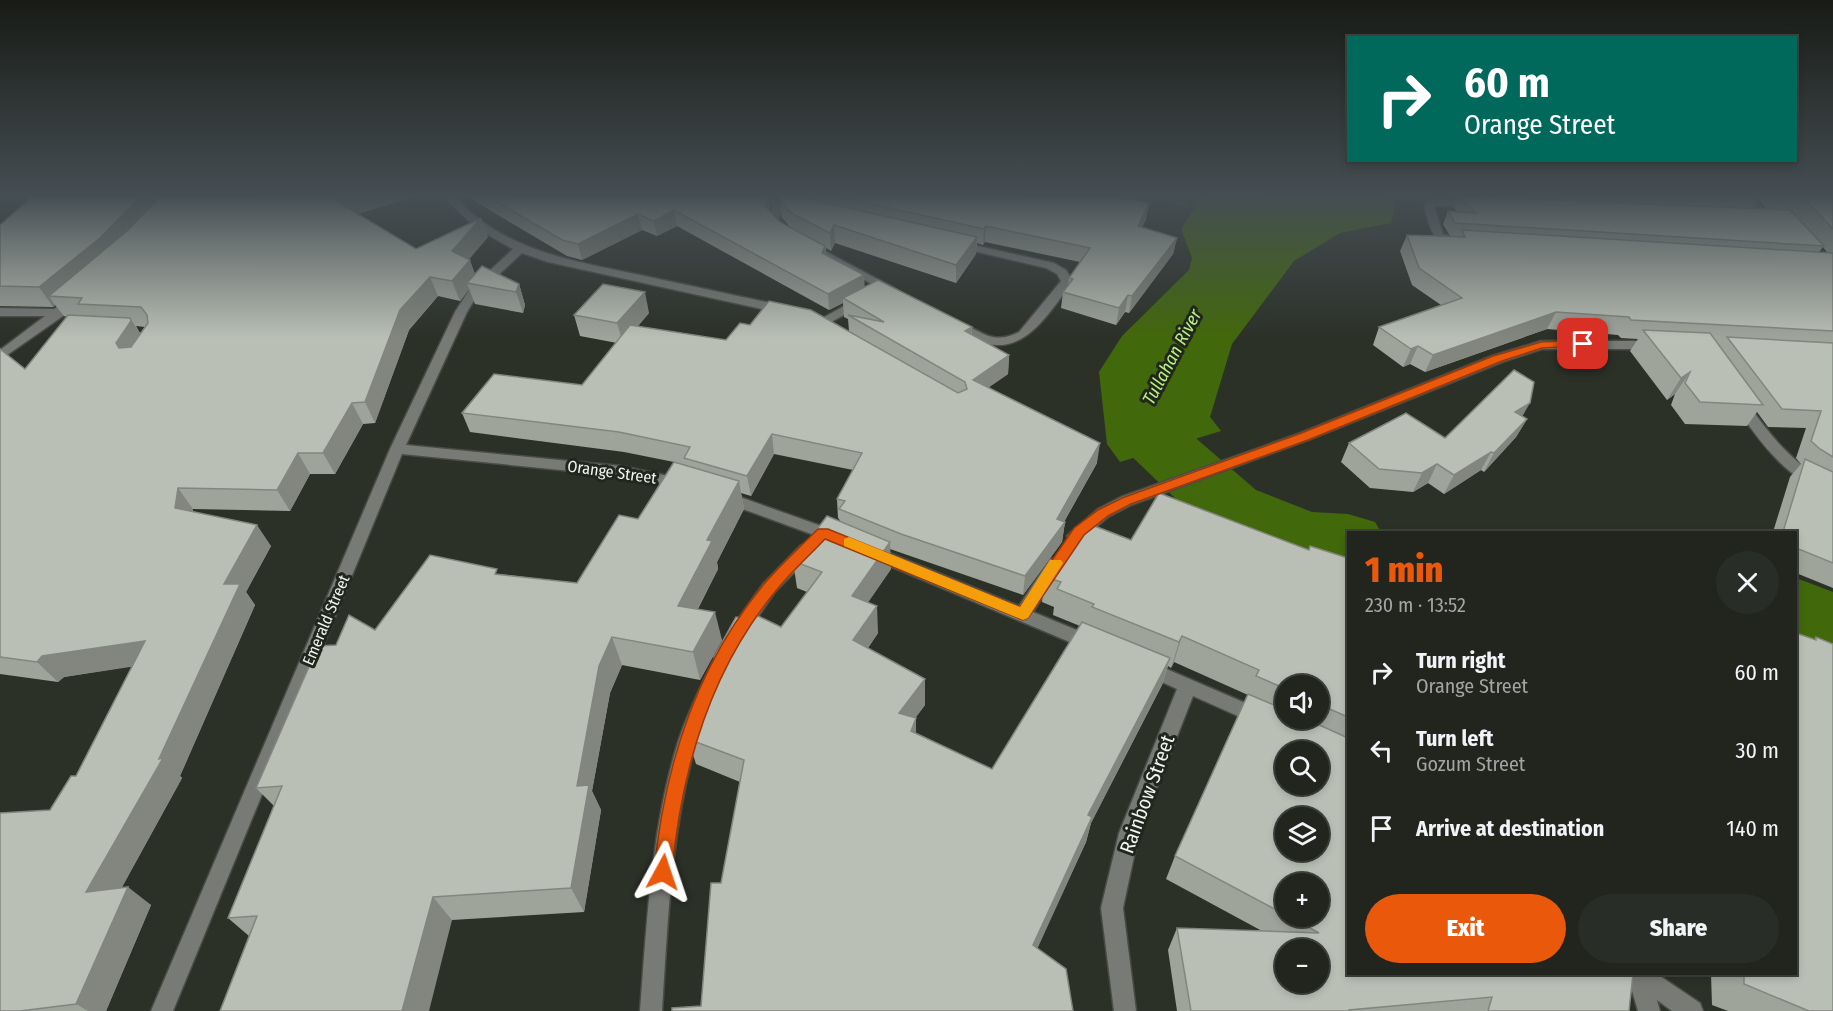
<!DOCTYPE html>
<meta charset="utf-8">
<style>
:root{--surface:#21251e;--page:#292d27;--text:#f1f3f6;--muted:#a2a5a4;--line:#3e423c;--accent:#ea580c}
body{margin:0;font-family:"Fira Sans Condensed",sans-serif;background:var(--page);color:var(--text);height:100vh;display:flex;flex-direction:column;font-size:22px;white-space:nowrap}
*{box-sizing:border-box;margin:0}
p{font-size:20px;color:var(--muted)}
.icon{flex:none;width:33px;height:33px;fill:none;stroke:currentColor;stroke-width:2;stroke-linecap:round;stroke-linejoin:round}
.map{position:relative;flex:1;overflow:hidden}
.sheet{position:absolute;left:1347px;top:531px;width:450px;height:444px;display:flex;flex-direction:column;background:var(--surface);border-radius:0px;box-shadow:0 3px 9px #0003,0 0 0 2px var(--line)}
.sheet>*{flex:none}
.hud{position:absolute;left:1347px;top:36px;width:450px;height:126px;border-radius:0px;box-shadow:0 3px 9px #0003,0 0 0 2px var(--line);background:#00695c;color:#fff;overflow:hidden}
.buttons{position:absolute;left:1275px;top:675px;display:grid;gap:12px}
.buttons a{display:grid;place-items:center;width:54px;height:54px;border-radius:50%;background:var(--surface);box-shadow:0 3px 9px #0003,0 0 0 2px var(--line);font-size:30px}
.pin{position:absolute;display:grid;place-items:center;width:51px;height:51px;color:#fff;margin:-26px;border-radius:12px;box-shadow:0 3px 9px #0006}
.me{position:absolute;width:66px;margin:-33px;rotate:5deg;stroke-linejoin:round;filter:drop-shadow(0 0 4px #0008)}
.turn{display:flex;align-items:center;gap:21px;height:126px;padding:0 18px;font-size:27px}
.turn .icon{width:78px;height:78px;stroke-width:2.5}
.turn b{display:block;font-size:42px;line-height:51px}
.round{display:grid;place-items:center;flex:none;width:63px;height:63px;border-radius:32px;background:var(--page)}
.head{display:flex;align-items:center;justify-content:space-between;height:102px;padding:0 18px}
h1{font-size:36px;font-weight:800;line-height:45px;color:var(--accent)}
.primary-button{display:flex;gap:12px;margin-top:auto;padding:12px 18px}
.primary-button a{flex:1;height:69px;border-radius:36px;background:var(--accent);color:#fff;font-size:24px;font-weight:800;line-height:69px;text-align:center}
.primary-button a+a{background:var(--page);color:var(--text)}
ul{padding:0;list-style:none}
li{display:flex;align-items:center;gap:18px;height:78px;padding:0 18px}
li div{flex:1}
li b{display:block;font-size:22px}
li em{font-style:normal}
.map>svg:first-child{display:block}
.water{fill:#42680c}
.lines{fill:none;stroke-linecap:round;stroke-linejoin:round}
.stream{fill:#42680c;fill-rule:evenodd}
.river{fill:#42680c;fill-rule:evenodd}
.minor-casing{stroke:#484c44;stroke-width:3}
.minor{fill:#787a76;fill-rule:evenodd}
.wall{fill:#9fa49b;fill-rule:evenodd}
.shaded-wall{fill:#82867e}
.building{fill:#b9bfb4;stroke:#82867e;stroke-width:1.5;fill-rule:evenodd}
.route{fill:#ea580c;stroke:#983908;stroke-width:1.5}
.slow{fill:#f59e0b}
.labels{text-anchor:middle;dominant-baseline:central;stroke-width:6;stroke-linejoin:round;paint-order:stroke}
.street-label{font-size:16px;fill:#f1f4ef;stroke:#22271e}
.water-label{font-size:18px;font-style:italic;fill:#b8f081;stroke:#22271e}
.near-street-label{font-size:20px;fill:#f1f4ef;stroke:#22271e}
</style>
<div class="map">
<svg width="1833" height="1011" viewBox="0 0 1833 1011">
<rect width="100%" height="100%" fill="#2c3128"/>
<g class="water">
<polygon points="1202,196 1389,196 1395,204 1391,223 1340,233 1294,261 1232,344 1210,417 1221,431 1120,462 1107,444 1099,372 1122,336 1189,270 1192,258 1181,229"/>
<polygon points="1796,578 1833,592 1833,652 1796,640"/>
</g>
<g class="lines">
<g class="stream">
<polygon points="1117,196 1139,196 1135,198 1107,202 1103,200"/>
<polygon points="1155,196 1168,196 1189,204 1185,207"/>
</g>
<polygon class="river" points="1167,344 1189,350 1198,363 1175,414 1177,422 1256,490 1312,512 1348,514 1375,522 1381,532 1348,532 1348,570 1304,567 1277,559 1204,526 1122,447 1112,431 1109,414 1145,350"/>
<g class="minor-casing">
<g id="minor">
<path d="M443 196H454C504 252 575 261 645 276 692 286 738 296 785 306L791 310 785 314 548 262 522 253 478 294 467 312 406 445 621 466 683 479 690 484 683 489 621 476 402 454 173 1011H151L390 449 455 312 469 290 513 249 477 229Z"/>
<polygon points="738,196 758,196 803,208 798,211 783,208 779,219 787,229 782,232 768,220 773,206"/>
<polygon points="1742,196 1753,196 1769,216 1768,218 1760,218"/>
<path d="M1432 199 1476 201 1481 204 1476 207 1434 206 1443 234 1460 239V243C1432 249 1430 227 1424 206Z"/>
<path d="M956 241 1054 263 1066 270 1073 281C1048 314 1024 359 977 341 967 337 956 332 949 325L955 321C981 328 989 347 1019 332L1061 281 1057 274 1046 268 952 246 950 244Z"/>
<polygon points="810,243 896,289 898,291 896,293 888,293 806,248 806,244"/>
<polygon points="74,296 80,300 63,316 0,360 0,350 45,316 0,316 0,308 54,309"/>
<polygon points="860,297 866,301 864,304 822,327 818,328 812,324"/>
<polygon points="1541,341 1653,341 1659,345 1653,349 1542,349 1502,362 1308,440 1131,505 1108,517 1080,540 1070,540 1067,536 1098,509 1121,497 1298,434 1492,356"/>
<path d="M1741 400 1746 401C1770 435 1794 467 1833 484V495C1788 482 1759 441 1734 404Z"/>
<polygon points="723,491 841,533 844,537 841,541 836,543 718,500 716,496"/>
<polygon points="806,544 812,546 814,550 812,554 775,592 742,640 736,642 730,640 728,635 730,630 763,584 800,546"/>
<polygon points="872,546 1019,606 1050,559 1062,559 1064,563 1033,612 1096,638 1099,643 1096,648 1090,650 1084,648 866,556 864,552 866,548"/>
<path d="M723 652 729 654 732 659C718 687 705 714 696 743 671 830 668 921 662 1011H640C647 921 651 829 678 742 688 712 702 683 717 654Z"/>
<polygon points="1148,661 1264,711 1267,717 1264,723 1258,725 1193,696 1139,833 1123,908 1136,1011 1114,1011 1101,908 1119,833 1177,689 1142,673 1139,668 1142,663"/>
<polygon points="1627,974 1657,974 1700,1003 1703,1011 1672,1011 1657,1000 1660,1011 1638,1011"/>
</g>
</g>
<use href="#minor" class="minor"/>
</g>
<g class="wall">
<path d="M33 196H417L357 214 416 249 488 237 469 259 475 274 519 284 525 305 523 313 475 304 469 289 460 301 438 296 409 330 375 423 363 424 335 474H310L290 511 193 509V511L271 546 246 592 255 605 180 776 182 778 122 887 151 905 106 1011H0L50 810 76 776 132 666 64 677 58 682 0 674V349L25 369 67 317 64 316 55 305 53 307 0 306V225ZM136 326 145 327 140 333Z"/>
<path d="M466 196H1115V197L1149 203 1146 219 1142 227 1177 238 1173 254 1129 313 1125 312 1116 325 1061 308 1063 292 1068 286 1069 278 1080 262 985 242 983 245 977 243 976 254 956 283 835 243 831 251 826 248V255L865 287 972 327V335L1009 355 1008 374 989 387 1097 463 1064 522H1065L1062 542 1023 595 890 549 891 569 868 602 878 633 868 648 925 679V705L915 718H916V734L992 769 1080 626 1053 615 1054 607 1042 602 1045 577 1131 540 1308 550 1348 558V974L1629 1011H1177L1168 950 1177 928 1262 931 1166 879 1175 856 1248 695 1174 662 1171 668 1168 666 1162 685 1091 823 1086 842 1037 948 701 1006 721 883 740 782 696 764 688 739 717 668 714 657 781 627 807 592 797 588 793 561 840 521 839 519 838 518 837 499 853 470 774 454 751 496 741 493 744 509 717 562 718 569 698 609 722 640 700 680 622 665 610 693 592 791 601 810 584 912 452 920 249 936 228 918 274 806 256 788 336 645 375 630 499 574 577 583 638 519 674 462 624 452 470 432 462 413 582 385 617 343 580 336 574 315 649 313 638 326 726 340 750 325 849 331 848 319 844 317 843 303 829 310 677 226 657 236 642 230 582 260 567 256ZM769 196 781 199 780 201 782 218 790 227 780 222 769 211 770 208ZM1286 686H1318V718H1286ZM1286 884 1318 916H1286Z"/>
<path d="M1442 196H1833V588L1796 573V532H1773L1790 477 1801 464 1796 458 1806 428 1768 427 1757 412 1747 426 1685 424 1671 405 1675 394 1667 400 1630 351 1638 339 1621 338 1618 335 1547 329 1425 372 1410 364 1403 367 1373 345 1379 327 1441 305 1412 285 1400 251 1407 235 1450 236 1443 224 1448 211 1457 212 1454 208 1458 198 1443 197ZM1758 199 1766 209 1752 208ZM1823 247 1827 252H1819Z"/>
<polygon points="1522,416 1527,419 1516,437 1484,472 1481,470 1444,494 1428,483 1413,492 1370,488 1341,462 1349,443 1445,438"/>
<polygon points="1816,637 1833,1011 1728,1011 1712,1005 1711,974 1796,974 1814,640"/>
</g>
<g class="shaded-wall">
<polygon points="141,196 171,196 49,296 55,305 53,307 39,287"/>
<polygon points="344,196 417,196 342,218 333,199"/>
<polygon points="767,196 769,196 770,208 766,222 765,206"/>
<polygon points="1149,203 1146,219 1135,242 1138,226"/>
<polygon points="674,210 677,226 657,236 654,221"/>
<polygon points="638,214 642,230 582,260 578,244"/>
<polygon points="481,218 488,237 460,270 452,251"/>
<polygon points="834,225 835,243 831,251 830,233"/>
<polygon points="986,226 985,242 983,245 984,229"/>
<polygon points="977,237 976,254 956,283 956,265"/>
<polygon points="1177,238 1173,254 1129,313 1132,296"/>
<polygon points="825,246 827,262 822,253"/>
<polygon points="470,260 477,280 467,283 469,289 460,301 452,281"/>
<polygon points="864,275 865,291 843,298 843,303 829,310 828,294"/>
<polygon points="430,277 438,296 409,330 375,423 365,402 400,310"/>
<polygon points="519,284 525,305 523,313 516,292"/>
<polygon points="645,292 649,313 623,344 617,323"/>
<polygon points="1128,295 1125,312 1116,325 1119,308"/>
<polygon points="1556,312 1547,329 1425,372 1433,355"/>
<polygon points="130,318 143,338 130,364 116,343"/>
<polygon points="972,327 971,345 965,331"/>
<polygon points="1418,346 1410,364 1403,367 1411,349"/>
<polygon points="1009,355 1008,374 972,399 973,380"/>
<polygon points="1690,372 1675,394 1667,400 1681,378"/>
<polygon points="352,403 363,424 335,474 323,453"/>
<polygon points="1530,403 1519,422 1515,412"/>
<polygon points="1527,419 1516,437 1484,472 1494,453"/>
<polygon points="772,434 774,454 751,496 747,476"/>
<polygon points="1100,443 1097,463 1057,534 1065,522 1062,542 1023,595 1025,576"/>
<polygon points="1491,452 1481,470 1444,494 1454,475"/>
<polygon points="298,453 310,474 290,511 277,490"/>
<polygon points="1437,464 1428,483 1413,492 1422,473"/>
<polygon points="739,481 744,509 717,562 718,569 685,633 678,606 707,540"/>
<polygon points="178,488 193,509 191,529 175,508"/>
<polygon points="257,525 271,546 246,592 255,605 180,776 182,778 110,909 86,892 159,759 224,584"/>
<polygon points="890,542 891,569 854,623 852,596"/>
<polygon points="877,606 878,633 855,667 853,640"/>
<polygon points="715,612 722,640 700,680 693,652"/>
<polygon points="1182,636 1174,662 1171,668 1179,642"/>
<polygon points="612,637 622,665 610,693 592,791 601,810 584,912 571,888 577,786 599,666"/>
<polygon points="145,641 163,662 64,677 58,682 37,662 42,656"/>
<polygon points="1170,658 1162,685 1091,823 1086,842 1029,967 1033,945 1088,815"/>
<polygon points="925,679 925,705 899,740 899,713"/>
<polygon points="916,718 916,744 911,731"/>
<polygon points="128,887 151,905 106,1011 88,1011 76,1004"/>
<polygon points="433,897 452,920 429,1011 402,1011"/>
</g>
<g class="building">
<polygon points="33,196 141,196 100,238 39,287 0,286 0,225"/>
<polygon points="161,196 344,196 333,199 416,249 481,218 452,251 470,260 452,281 430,277 400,310 365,402 352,403 323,453 298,453 277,490 178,488 175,508 257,525 224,584 240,584 159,759 163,758 86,892 128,887 76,1004 20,1011 0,1011 0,813 50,810 71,776 76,776 145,641 42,656 37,662 0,657 0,349 25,369 68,315 130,318 131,321 116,343 119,348 131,347 148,323 147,315 141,307 78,304 82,298 49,296 128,230"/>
<polygon points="487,196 767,196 765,206 780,222 825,246 822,253 864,275 828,294 674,210 654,221 638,214 578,244 562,240"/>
<polygon points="782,196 795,196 977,237 956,265 834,225 830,233 791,213 780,201"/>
<polygon points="836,196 1111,196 1149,203 1138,226 1177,238 1132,296 1128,295 1119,308 1063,292 1073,279 1069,278 1090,248 986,226 984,229"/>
<polygon points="1459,196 1790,210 1824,246 1455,223 1448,211 1476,213"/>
<polygon points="1791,196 1833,196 1833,229 1803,197"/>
<polygon points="1462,230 1833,253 1833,331 1631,320 1629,317 1556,312 1433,355 1418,346 1411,349 1379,327 1462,298 1419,268 1407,235 1465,237"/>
<polygon points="482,266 519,284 516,292 467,283"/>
<polygon points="878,280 972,327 965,331 1009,355 973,380 1100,443 1057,519 1065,522 1025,576 901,534 839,509 845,501 837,499 862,453 772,434 747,476 684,458 690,447 619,432 462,413 494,374 582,385 630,325 726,340 740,323 750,325 769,301 811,310 958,393 967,389 965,382 848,315 884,322 843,298"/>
<polygon points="603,284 645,292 617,323 574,315"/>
<polygon points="1643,330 1710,333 1763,405 1700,402 1685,383 1690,372 1681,378"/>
<polygon points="1727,337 1833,343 1833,457 1820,449 1811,441 1821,411 1782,409"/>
<polygon points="1514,370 1534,382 1530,403 1515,412 1527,419 1494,453 1491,452 1454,475 1437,464 1422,473 1379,469 1349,443 1406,413 1445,438"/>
<polygon points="1805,459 1833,472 1833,563 1796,548 1796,532 1783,532"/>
<polygon points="674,462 739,481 707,540 712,541 678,606 715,612 693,652 612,637 599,666 577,786 589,785 571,888 433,897 402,1011 220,1011 257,916 228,918 282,786 256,788 318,646 336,645 349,615 375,630 430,555 497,569 495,574 577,583 619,515 638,519"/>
<polygon points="1159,493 1309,550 1310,546 1348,558 1348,717 1318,704 1318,686 1286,686 1286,689 1256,676 1259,670 1182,636 1179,642 1092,607 1094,604 1057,589 1061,582 1045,577 1084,522 1131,540"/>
<polygon points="827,516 890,542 852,596 877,606 853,640 925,679 899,713 916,718 911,731 992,769 1082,622 1170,658 1088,815 1092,817 1033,945 1066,969 1073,1011 672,1011 672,1008 701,1006 711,883 721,883 744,760 688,739 721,658 714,657 736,617 752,620 756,615 781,627 822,572 793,561"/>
<polygon points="1796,633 1816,640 1816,637 1833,644 1833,1011 1809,1011 1744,984 1744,974 1796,974"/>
<path d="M1248 694 1286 710V718H1304L1348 738V974H1633L1629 1011H1488L1492 997 1349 1010V1011H1191L1177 928 1319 933 1288 916H1318V884H1286V915L1175 856ZM1286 752H1318V784H1286ZM1286 818H1318V850H1286ZM1286 950H1318V982H1286Z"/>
</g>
<linearGradient id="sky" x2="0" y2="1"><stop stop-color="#181b16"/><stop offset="0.58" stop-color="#454e53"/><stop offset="1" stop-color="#454e53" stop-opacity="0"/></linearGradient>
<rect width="1833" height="338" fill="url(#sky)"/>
<path class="route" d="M1583 340 1588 344 1587 346 1542 348 1502 361 1308 440 1131 504 1108 516 1084 535 1028 618 1023 620 825 539C809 556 790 573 775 592 710 671 681 772 672 872L670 879 663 881 657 879 654 872C664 768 696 666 764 584 780 565 800 547 818 529H828L1020 607 1074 528 1098 510 1122 498 1299 434 1493 356 1541 342Z"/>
<polygon class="slow" points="849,537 1020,607 1050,560 1061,560 1063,563 1028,618 1023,620 844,546 844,539"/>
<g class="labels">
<g class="street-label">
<text transform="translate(612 472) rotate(8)">Orange Street</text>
<text transform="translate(326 620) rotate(-67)">Emerald Street</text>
</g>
<g class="water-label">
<text transform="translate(1172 357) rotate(-62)">Tullahan River</text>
</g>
<g class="near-street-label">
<text transform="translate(1147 794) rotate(-70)">Rainbow Street</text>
</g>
</g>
</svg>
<div class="buttons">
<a><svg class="icon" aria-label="sound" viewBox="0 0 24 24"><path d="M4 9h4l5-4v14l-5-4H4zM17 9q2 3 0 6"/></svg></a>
<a><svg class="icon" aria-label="search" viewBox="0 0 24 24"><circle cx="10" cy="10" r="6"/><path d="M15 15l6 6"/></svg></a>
<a><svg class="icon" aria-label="layers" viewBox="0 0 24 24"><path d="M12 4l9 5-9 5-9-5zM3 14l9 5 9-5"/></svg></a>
<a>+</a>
<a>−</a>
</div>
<div class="pin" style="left:1583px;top:344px;background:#d93025"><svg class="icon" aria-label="arrive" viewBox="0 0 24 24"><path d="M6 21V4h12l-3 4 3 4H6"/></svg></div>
<svg class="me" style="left:663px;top:872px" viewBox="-20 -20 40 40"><path d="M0-17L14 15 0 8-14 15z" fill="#ea580c" stroke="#fff" stroke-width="4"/></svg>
<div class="hud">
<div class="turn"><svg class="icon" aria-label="right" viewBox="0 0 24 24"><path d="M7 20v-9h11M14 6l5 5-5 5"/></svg><div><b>60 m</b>Orange Street</div></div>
</div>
<section class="sheet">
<div class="head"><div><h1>1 min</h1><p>230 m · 13:52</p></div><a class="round"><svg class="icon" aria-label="close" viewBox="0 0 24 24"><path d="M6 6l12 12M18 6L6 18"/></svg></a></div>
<ul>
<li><svg class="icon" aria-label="right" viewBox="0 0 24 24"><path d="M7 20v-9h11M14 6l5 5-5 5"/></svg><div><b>Turn right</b><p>Orange Street</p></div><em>60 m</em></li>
<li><svg class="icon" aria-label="left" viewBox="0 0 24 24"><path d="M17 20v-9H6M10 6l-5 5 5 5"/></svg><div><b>Turn left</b><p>Gozum Street</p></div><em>30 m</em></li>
<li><svg class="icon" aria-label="arrive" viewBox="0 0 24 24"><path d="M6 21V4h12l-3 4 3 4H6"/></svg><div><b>Arrive at destination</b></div><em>140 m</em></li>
</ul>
<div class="primary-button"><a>Exit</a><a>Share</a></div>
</section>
</div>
